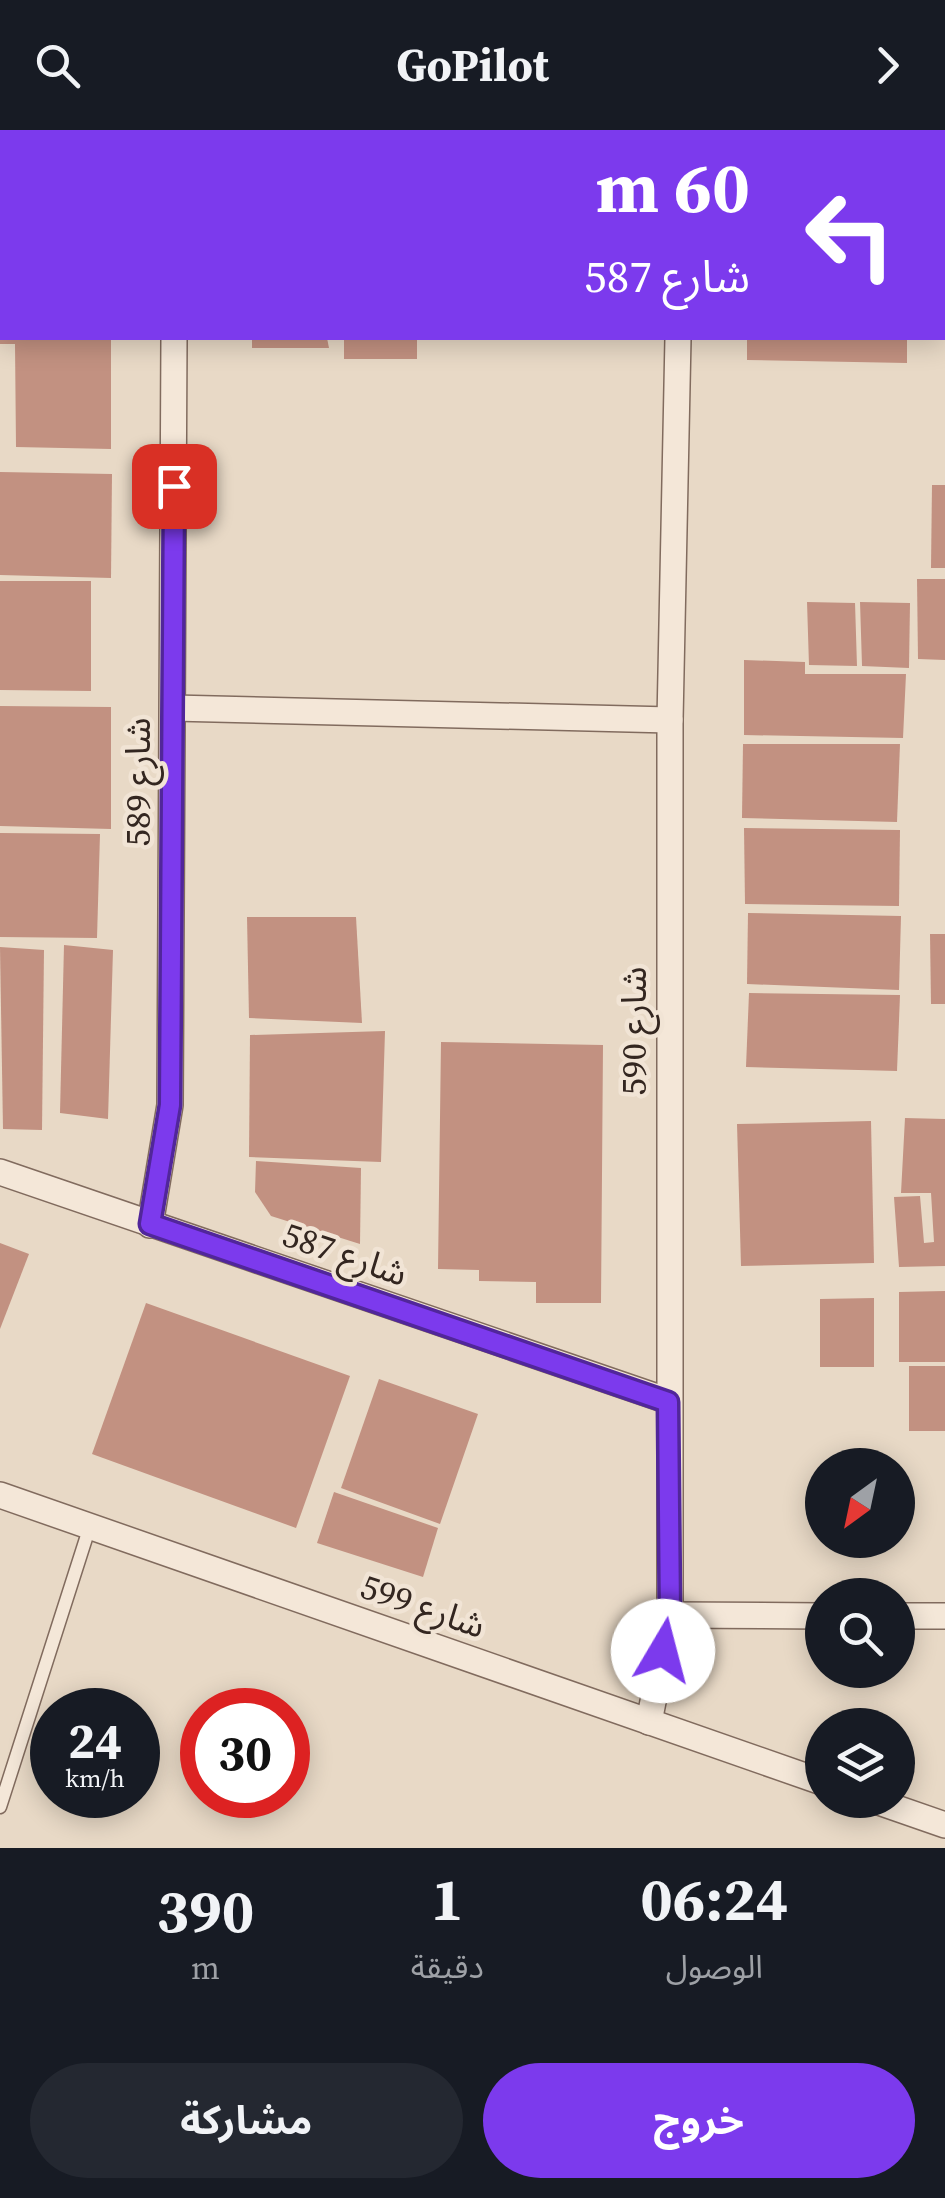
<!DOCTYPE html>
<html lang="ar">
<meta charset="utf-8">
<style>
:root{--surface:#171b24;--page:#242831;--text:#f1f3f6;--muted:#9ea1a6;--accent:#7c3aed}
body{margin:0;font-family:"Source Serif 4","Noto Sans Arabic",serif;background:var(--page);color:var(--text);direction:rtl;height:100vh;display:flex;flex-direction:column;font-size:38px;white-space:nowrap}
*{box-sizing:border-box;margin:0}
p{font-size:32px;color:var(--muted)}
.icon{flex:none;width:55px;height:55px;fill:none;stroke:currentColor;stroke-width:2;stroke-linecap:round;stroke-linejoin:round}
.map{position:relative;height:1718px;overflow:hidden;direction:ltr}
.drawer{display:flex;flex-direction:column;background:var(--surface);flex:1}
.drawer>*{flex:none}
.banner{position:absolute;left:0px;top:0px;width:945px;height:210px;box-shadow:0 5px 25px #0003;direction:rtl;background:#7c3aed;color:#fff;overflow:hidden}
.needle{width:65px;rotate:213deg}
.buttons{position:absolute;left:805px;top:1318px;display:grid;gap:20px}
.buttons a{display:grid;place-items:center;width:110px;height:110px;border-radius:50%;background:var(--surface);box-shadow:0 5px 25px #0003;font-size:50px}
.speed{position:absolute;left:30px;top:1558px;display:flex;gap:20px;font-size:50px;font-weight:700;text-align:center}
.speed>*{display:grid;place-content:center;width:130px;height:130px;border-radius:50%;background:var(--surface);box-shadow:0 5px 25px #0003;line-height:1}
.speed small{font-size:25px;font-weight:400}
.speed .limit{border:15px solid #d22;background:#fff;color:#111}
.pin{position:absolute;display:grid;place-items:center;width:85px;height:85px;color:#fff;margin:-42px;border-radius:20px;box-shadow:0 5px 15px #0006}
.me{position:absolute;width:110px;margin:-55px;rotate:8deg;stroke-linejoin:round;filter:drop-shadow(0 0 8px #0008)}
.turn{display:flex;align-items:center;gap:35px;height:210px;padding:0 30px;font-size:45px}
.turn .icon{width:130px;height:130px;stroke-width:2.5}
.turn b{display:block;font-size:70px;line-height:85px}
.eta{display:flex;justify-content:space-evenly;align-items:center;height:170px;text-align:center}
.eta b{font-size:60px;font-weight:700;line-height:70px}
.button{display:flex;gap:20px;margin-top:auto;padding:20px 30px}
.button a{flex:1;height:115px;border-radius:60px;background:var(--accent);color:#fff;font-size:40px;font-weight:700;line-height:115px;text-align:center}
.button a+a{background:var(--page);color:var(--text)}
header{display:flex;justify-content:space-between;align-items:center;height:130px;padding:0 30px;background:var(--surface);font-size:45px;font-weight:700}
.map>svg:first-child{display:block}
.building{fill:#c29181}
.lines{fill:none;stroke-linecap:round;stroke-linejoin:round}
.lane-casing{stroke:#816b5e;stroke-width:15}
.street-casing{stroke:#816b5e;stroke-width:28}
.lane{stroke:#f4e7d8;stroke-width:12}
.street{stroke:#f4e7d8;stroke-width:25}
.route-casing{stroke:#51269a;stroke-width:25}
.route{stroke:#7c3aed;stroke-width:18}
.labels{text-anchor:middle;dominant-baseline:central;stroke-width:9;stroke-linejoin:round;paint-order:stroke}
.street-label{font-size:35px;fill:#332620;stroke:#f1e4d5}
</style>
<header><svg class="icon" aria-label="forward" viewBox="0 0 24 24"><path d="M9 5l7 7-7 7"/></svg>GoPilot<svg class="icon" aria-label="search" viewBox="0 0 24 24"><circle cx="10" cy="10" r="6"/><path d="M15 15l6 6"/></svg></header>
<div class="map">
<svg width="945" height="1718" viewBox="0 0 945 1718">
<rect width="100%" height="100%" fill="#e8d9c6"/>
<g class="building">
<polygon points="0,208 111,208 111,319 16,317 15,214 0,214"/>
<polygon points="252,208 327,208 329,218 252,218"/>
<rect x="344" y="208" width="73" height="21"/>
<polygon points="747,208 907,208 907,233 747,230"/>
<polygon points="0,342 112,344 111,448 0,445"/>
<polygon points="932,355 945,355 945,438 931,438"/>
<polygon points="917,449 945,449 945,530 918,529"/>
<polygon points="0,451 91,451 91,561 0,560"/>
<polygon points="807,472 855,473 857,536 809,535"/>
<polygon points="860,472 910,473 909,538 862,536"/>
<polygon points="744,530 805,532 805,544 906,544 903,608 744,605"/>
<polygon points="0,576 111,577 111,699 0,696"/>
<polygon points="743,614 900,614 897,692 742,688"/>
<polygon points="744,698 900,700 899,776 745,774"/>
<polygon points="0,703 100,704 97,808 0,807"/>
<polygon points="748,783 901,786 899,860 747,854"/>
<polygon points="247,787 356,787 362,893 249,888"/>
<polygon points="930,804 945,804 945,874 931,874"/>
<polygon points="64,815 113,820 108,989 60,983"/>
<polygon points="0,817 44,820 42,1000 3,999"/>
<polygon points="749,863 900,865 897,941 746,937"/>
<polygon points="385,901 381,1032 249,1027 250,905"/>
<polygon points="441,912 603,915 601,1173 536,1173 536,1152 479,1151 479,1140 438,1139"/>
<polygon points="905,988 945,989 945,1136 899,1137 894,1067 920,1066 924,1113 934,1112 931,1063 901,1063"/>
<polygon points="871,991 874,1133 741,1136 737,994"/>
<polygon points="256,1031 361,1038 360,1114 271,1086 255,1062"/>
<polygon points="0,1113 29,1124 0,1199"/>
<polygon points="945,1161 945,1232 899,1232 899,1162"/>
<polygon points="874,1168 874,1237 820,1237 820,1169"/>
<polygon points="146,1173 350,1246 296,1398 92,1324"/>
<rect x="909" y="1236" width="36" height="65"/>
<polygon points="379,1249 478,1284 440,1394 341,1358"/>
<polygon points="334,1362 438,1398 423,1447 317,1413"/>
</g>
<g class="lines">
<g class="lane-casing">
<polyline id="lane" points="0,1677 90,1396"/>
</g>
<g class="street-casing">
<g id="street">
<polyline points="679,0 679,2"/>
<polyline points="175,2 175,0"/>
<polyline points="942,95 945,95"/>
<polyline points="173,578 670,590"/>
<polyline points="0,1042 669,1271"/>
<polyline points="150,1095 170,975 174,208"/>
<polyline points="0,1365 822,1652"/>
<polyline points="670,1485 822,1486"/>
<polyline points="898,1486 945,1486"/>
<polyline points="649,1592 670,1485 670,590 678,208"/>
<polyline points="873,1670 945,1695"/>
</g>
</g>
<use href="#lane" class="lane"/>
<use href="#street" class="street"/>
</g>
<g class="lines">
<g class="route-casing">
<polyline id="route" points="174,356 170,975 150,1094 668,1272 670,1485 663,1521"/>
</g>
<use href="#route" class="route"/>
</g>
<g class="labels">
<g class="street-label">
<text transform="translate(138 652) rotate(-90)">شارع 589</text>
<text transform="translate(634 901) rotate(-90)">شارع 590</text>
<text transform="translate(345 1124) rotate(19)">شارع 587</text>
<text transform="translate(423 1476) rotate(19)">شارع 599</text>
</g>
</g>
</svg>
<div class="buttons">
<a><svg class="needle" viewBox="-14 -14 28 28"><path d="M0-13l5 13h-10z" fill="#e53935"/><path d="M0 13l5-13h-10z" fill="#9ea1a6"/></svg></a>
<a><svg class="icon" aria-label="search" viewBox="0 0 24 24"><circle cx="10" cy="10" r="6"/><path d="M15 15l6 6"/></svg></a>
<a><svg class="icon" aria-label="layers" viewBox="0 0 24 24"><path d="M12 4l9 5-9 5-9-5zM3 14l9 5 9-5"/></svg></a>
</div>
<div class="speed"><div>24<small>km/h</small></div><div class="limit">30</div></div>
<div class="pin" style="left:174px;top:356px;background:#d93025"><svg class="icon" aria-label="arrive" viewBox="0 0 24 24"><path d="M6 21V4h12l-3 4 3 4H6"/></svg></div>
<svg class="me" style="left:663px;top:1521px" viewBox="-20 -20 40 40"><circle r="19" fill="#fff"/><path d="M0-13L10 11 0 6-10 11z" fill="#7c3aed"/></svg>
<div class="banner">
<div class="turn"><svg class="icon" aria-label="left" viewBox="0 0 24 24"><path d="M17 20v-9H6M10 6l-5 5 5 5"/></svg><div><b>60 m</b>شارع 587</div></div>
</div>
</div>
<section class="drawer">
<div class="eta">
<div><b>06:24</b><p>الوصول</p></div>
<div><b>1</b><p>دقيقة</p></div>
<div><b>390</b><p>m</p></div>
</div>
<div class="button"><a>خروج</a><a>مشاركة</a></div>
</section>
